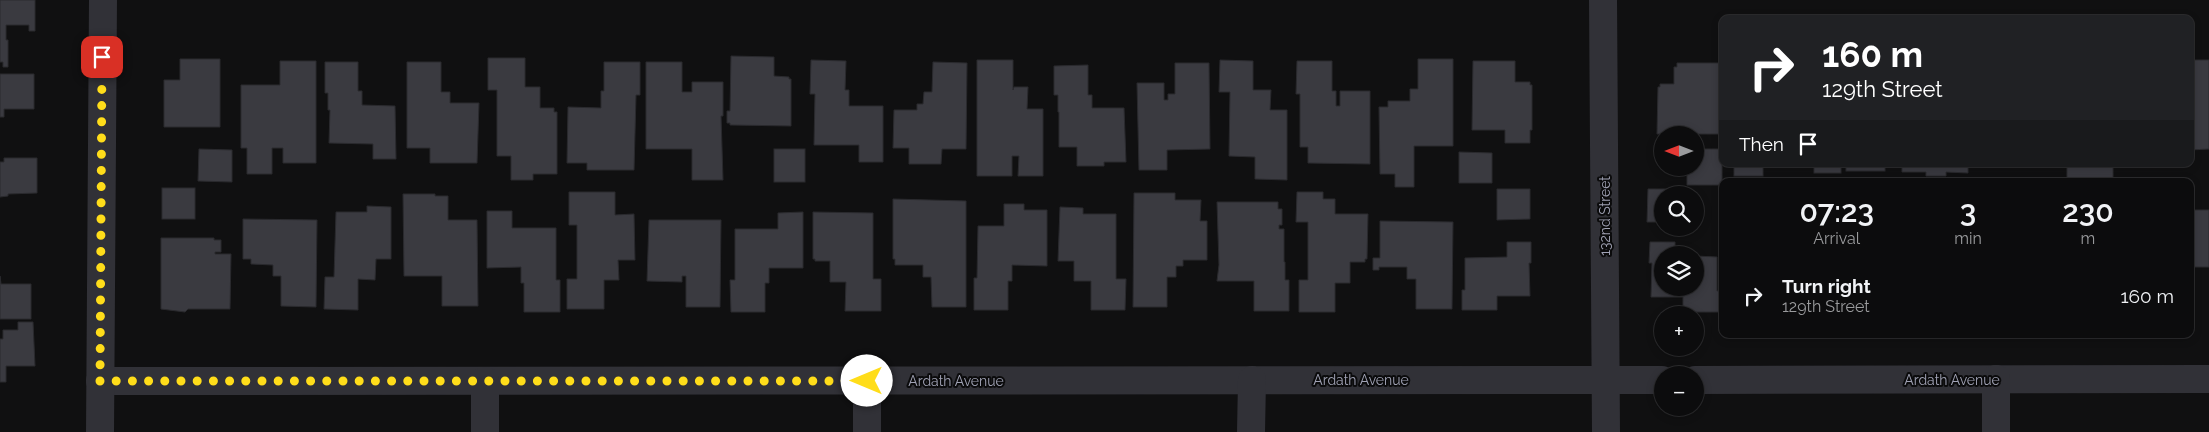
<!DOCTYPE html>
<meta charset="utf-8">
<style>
:root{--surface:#0c0c0d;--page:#151516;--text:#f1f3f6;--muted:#9a9b9d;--line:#2c2c2e}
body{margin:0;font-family:Raleway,sans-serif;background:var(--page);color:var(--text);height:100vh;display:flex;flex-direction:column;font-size:19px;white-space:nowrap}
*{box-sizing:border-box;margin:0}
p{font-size:16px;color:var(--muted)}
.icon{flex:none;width:28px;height:28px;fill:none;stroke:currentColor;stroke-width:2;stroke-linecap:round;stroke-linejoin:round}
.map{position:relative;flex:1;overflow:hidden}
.sheet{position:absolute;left:1719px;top:178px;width:475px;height:160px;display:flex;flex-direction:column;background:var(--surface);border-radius:10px;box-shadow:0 2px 8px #0003,0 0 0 1px var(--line)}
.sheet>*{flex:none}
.banner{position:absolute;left:1719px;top:15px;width:475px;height:152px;border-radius:10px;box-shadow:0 2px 8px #0003,0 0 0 1px var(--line);background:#202124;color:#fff;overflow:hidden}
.needle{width:32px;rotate:270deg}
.tools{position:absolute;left:1654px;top:126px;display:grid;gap:10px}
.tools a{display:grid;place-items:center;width:50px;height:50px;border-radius:50%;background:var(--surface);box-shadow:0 2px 8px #0003,0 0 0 1px var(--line);font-size:25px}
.pin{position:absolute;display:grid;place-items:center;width:42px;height:42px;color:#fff;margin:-21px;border-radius:10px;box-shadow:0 2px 8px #0006}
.me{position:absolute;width:55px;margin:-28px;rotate:270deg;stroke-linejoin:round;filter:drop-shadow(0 0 4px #0008)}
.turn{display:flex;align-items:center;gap:18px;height:105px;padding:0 20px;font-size:22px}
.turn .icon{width:65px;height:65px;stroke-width:2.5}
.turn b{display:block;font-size:35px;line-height:42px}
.then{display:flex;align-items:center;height:48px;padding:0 20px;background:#0003;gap:10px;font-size:19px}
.eta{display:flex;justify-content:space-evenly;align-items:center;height:85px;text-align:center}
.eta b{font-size:30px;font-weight:600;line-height:35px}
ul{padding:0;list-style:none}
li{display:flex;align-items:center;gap:15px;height:65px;padding:0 20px}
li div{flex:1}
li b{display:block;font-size:19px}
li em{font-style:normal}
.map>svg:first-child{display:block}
.building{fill:#3a3a40;stroke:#2a2a2e}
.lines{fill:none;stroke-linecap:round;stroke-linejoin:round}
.street{stroke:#313137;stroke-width:28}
.route{stroke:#ffdd1a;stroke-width:9;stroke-dasharray:0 16.2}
.labels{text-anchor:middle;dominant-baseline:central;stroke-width:4;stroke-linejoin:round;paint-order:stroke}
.street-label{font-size:14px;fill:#a0a2b4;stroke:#0b0b0c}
</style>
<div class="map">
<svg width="2209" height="432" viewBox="0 0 2209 432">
<rect width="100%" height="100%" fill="#101011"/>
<g class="building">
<polygon points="0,0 35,0 35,31 29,31 29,25 6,25 6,40 8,40 8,67 3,67 3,62 0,62"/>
<polygon points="731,56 774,57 774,76 789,77 789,79 791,79 791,126 730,125 730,123 727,123 727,111 730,111"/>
<polygon points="488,58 525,58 525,87 540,87 540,108 554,108 554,112 557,112 557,174 533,174 533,180 511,180 511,156 497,156 497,90 488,90"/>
<polygon points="180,59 220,59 220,127 164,127 164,80 180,80"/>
<polygon points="1418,59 1453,59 1453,146 1414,146 1414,187 1395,187 1395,174 1380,174 1379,107 1388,107 1388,101 1410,101 1410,89 1418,89"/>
<polygon points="811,60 846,61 845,90 849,90 849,106 883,106 883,162 859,162 859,145 814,145 815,94 810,94"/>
<polygon points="977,60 1013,60 1013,90 1014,87 1028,87 1027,109 1043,109 1043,176 1018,176 1019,156 1012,156 1012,176 977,176"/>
<polygon points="1220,60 1253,61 1253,90 1271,90 1270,110 1287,110 1287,180 1255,179 1255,157 1229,156 1230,92 1219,92"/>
<polygon points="2190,60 2209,60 2209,149 2190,150"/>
<polygon points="280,61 316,61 316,163 283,163 283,148 272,148 272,174 247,174 247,148 241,148 241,85 280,85"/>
<polygon points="1297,61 1332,61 1332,91 1336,91 1336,106 1340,106 1340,91 1370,91 1370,164 1308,163 1308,147 1300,147 1300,94 1296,94"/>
<polygon points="1473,61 1515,61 1515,82 1530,82 1530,85 1532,85 1532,130 1530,130 1530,143 1505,143 1505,130 1472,130"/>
<polygon points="325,62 358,62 358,91 362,91 362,105 395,106 396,159 373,159 373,144 329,143 330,110 328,110 328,93 325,93"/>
<polygon points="407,62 441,62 441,92 450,92 450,103 479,103 477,163 430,163 430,148 407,148"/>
<polygon points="604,62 640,62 640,95 636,95 634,170 587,170 587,163 567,163 568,107 601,108 601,91 604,91"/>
<polygon points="646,62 682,62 682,92 692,92 692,82 723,82 723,116 721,116 723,180 692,180 692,149 646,149"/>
<polygon points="933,62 967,63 966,149 942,149 941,164 909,164 909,148 893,148 894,110 917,110 917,104 923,104 924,92 932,92"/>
<polygon points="1175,63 1209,63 1210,149 1167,150 1167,170 1139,170 1137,83 1164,83 1164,100 1168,100 1168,94 1175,94"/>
<polygon points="1677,63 1719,63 1720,67 1720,134 1657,134 1658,87 1660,87 1660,84 1674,84 1674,67 1677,67"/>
<polygon points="1088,65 1088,95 1092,95 1092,108 1124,108 1126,162 1104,162 1104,166 1077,166 1077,147 1059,147 1059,112 1058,112 1058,95 1054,95 1054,66"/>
<polygon points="0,74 34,74 34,109 4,109 4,117 0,117"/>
<polygon points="199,149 232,150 232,182 198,181"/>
<rect x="774" y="149" width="31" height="33"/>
<polygon points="1695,149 1722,149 1722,185 1687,185 1687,168 1695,168"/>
<polygon points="1459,152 1492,153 1492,183 1459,183"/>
<polygon points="4,158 37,158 37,193 8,194 8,196 0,197 0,162 4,162"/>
<rect x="1734" y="164" width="29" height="12"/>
<rect x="1814" y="164" width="27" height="9"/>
<rect x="1846" y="164" width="39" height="7"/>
<polygon points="1902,164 1968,164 1968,173 1946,172 1946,176 1926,176 1926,172 1902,172"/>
<rect x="2067" y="164" width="46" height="17"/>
<rect x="162" y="188" width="33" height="31"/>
<polygon points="1497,189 1530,189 1530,219 1497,220"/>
<polygon points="1648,189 1684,189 1683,195 1662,195 1662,222 1647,222"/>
<polygon points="569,192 615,192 615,215 634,214 635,260 618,260 619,280 604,280 604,309 567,309 567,279 577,279 577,225 569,225"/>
<polygon points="1297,192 1323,192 1323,199 1335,199 1335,214 1368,214 1367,259 1365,259 1365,262 1350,262 1350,283 1335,283 1335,312 1299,312 1299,280 1308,280 1308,222 1296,222"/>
<polygon points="1134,193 1175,193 1175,200 1201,200 1200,221 1207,221 1207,260 1183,260 1183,266 1176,266 1176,277 1167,277 1167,307 1133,307"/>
<polygon points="403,194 435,194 435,196 448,196 448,220 477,220 478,306 442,306 442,276 404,276"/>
<polygon points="893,199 966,201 966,307 932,307 931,277 923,277 923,265 895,265 895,259 893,259"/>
<polygon points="1217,202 1278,202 1278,209 1282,209 1282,225 1279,225 1279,229 1284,229 1284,262 1285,262 1285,280 1289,280 1289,311 1254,311 1254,281 1217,281 1219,265"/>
<polygon points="1004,204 1024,204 1024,210 1047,210 1047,266 1012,265 1012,281 1008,281 1008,310 974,310 974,278 977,278 978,226 1004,226"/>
<polygon points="367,206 391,207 391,259 376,259 375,280 358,279 358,310 324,309 325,277 334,277 336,212 367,212"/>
<polygon points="1060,207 1083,208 1083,214 1116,214 1116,279 1126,279 1125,310 1091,310 1091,281 1074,281 1074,261 1058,261"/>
<polygon points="2193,210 2209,210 2209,267 2190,267 2190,211"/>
<polygon points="487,211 512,211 512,228 556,228 556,280 560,280 560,312 524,312 524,283 521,283 521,267 487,268"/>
<polygon points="803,212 803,268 769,268 769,283 765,283 765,312 731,312 730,280 735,280 735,229 778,229 778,213"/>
<polygon points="813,212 873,213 873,279 881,279 881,311 845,311 846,282 830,282 830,261 815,261 815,259 813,259"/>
<polygon points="243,219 317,220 316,307 281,306 281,276 273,276 273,265 251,264 251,259 243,259"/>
<polygon points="649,220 721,220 720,307 686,307 686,276 682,276 682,282 647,281"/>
<polygon points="1380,221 1453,222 1452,309 1416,309 1416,279 1407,279 1407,267 1379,267 1379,270 1373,270 1373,258 1380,258"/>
<polygon points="161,238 214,238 214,240 221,240 221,252 215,252 215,254 231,254 230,309 188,309 185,312 161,309"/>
<polygon points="1507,242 1531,242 1531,263 1529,263 1530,296 1497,296 1497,310 1462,310 1462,290 1465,290 1465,258 1507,257"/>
<polygon points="1650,242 1675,242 1675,255 1662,255 1662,288 1695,288 1695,256 1717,257 1717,291 1720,291 1719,312 1683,312 1683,297 1651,297 1652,263 1649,263"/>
<polygon points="0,276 1,284 31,284 31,319 0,319"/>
<polygon points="18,322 33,322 35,366 6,366 6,382 0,382 0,339 3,339 3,330 18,330"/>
</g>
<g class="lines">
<g class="street">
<polyline points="1603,0 1606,432"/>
<polyline points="1695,380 2209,379"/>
<polyline points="100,381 1662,380"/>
<polyline points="485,381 485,432"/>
<polyline points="867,381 867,432"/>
<polyline points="100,432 103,0"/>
<polyline points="1251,432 1252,380"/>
<polyline points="1996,432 1996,379"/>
</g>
</g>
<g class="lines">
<polyline class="route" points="102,57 100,381 867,381"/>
</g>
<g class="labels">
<g class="street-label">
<text transform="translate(1605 216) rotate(-90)">132nd Street</text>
<text x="1361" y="380">Ardath Avenue</text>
<text x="1952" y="380">Ardath Avenue</text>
<text x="956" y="381">Ardath Avenue</text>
</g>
</g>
</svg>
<div class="tools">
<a><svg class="needle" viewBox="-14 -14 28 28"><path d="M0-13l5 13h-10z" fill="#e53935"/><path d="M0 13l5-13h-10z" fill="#9a9b9d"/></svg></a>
<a><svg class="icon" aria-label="search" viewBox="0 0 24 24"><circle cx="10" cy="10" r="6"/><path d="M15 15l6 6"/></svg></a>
<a><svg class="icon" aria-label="layers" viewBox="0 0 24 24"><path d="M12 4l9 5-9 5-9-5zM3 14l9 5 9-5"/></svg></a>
<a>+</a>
<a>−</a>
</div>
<div class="pin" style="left:102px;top:57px;background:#d93025"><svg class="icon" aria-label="arrive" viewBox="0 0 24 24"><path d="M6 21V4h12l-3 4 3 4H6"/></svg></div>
<svg class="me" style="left:867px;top:381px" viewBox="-20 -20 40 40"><circle r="19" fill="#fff"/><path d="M0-13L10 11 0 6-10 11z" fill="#ffdd1a"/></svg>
<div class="banner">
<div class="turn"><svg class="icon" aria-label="right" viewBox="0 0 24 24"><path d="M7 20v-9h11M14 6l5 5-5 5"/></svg><div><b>160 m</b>129th Street</div></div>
<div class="then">Then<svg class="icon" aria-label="arrive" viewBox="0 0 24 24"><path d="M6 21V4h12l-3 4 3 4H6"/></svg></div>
</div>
<section class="sheet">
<div class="eta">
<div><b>07:23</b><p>Arrival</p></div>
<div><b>3</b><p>min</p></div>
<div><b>230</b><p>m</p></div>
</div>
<ul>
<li><svg class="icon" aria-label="right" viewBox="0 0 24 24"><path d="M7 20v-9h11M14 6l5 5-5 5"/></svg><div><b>Turn right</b><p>129th Street</p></div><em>160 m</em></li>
</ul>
</section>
</div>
